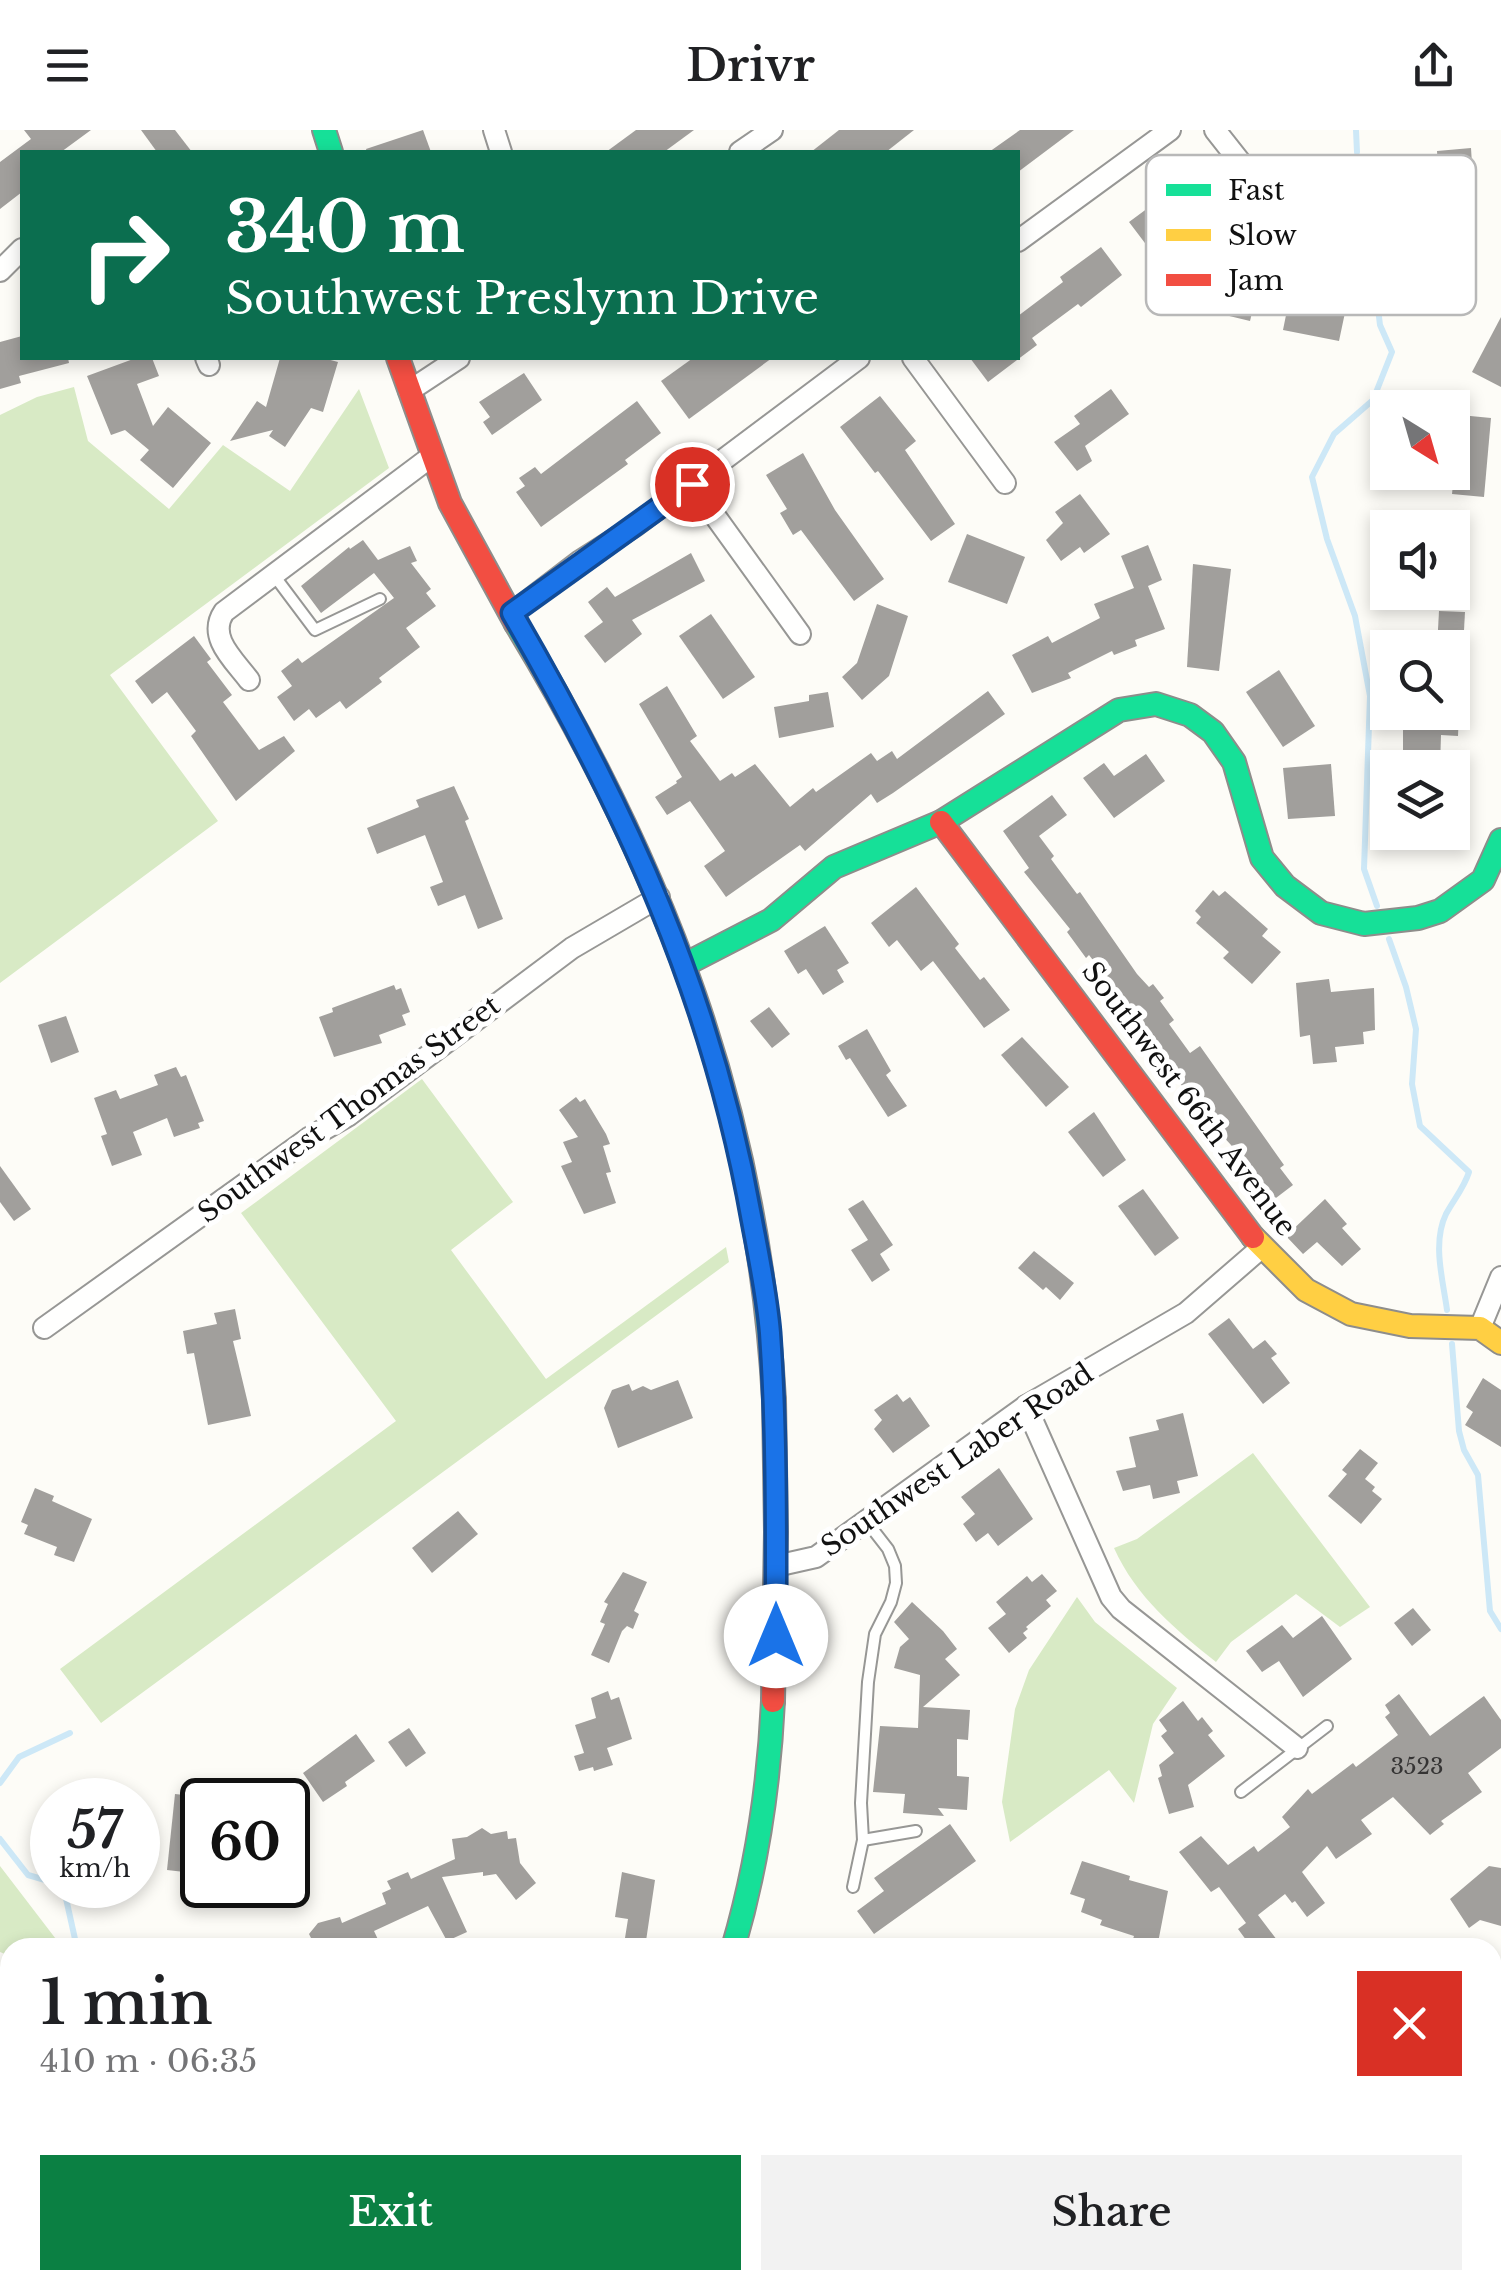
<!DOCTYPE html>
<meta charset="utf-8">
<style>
:root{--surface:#fff;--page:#f2f2f2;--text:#202124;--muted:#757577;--accent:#0b8043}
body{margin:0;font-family:"Libre Baskerville",serif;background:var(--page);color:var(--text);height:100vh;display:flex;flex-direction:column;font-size:38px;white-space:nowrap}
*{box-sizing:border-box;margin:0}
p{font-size:32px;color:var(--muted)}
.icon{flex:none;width:55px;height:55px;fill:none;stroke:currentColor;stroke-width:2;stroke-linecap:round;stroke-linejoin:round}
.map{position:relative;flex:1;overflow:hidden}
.drawer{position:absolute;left:0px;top:1808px;width:1502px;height:352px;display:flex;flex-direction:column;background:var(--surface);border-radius:30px 30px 0 0;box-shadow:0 5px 15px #0003}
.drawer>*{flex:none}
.guide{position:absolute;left:20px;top:20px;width:1000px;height:210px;border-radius:0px;box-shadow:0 5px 15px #0003;background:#0b6e4f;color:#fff;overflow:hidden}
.needle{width:65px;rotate:143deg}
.fabs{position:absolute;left:1370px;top:260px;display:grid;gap:20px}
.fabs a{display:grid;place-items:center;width:100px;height:100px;border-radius:0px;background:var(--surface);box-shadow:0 5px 15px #0003;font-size:50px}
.speed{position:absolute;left:30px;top:1648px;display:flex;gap:20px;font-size:50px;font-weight:700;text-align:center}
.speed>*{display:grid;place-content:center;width:130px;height:130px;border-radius:50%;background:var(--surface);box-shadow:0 5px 15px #0003;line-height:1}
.speed small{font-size:25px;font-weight:400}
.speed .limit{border:5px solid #111;border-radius:15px;background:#fff;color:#111}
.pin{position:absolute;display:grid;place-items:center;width:85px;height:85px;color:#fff;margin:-42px;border:5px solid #fff;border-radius:50%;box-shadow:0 2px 10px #0007}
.me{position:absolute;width:110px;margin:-55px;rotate:0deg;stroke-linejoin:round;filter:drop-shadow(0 0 8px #0008)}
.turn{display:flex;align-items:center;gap:35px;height:210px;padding:0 40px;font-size:45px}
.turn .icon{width:130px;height:130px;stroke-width:2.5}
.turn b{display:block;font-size:70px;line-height:85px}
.round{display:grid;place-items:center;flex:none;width:105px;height:105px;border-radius:0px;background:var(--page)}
.overview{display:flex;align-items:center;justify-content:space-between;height:170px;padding:0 40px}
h1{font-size:60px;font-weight:600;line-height:75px}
.action{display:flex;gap:20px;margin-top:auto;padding:20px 40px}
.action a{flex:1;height:115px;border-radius:0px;background:var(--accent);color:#fff;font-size:40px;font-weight:600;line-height:115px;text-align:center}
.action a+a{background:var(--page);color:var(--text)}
header{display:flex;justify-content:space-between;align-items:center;height:130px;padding:0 40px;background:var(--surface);font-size:45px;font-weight:600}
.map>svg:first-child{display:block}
.forest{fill:#d8eac5}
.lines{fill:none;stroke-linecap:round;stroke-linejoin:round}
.stream{stroke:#cde8f7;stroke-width:6}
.building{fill:#a19f9c}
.lane-casing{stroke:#979795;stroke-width:14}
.street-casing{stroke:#979795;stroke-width:24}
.fast-casing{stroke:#8e8d8b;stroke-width:26}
.slow-casing{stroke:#8e8d8b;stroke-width:26}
.jam-casing{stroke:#8e8d8b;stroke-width:26}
.lane{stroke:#fffffe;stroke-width:10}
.street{stroke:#fffffe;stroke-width:20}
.fast{stroke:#16e098;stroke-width:22}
.slow{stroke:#ffcf43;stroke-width:22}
.jam{stroke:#f24e42;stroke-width:22}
.route-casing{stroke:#114b97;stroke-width:25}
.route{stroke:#1a73e8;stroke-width:18}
.labels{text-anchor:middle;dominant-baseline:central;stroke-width:10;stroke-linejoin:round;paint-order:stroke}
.number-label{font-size:22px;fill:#353434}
.street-label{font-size:28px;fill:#111;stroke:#fff}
.key{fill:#fff;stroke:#b8b8b8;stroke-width:2.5}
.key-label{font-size:28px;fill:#111}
</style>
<header><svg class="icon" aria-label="menu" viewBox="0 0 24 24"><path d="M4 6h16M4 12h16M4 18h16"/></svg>Drivr<svg class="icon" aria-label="share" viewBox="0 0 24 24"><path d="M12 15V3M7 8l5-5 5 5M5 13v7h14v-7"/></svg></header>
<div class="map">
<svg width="1501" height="2159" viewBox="0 0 1501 2159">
<rect width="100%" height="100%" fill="#fdfcf7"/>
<g class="forest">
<polygon points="74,257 88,311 169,379 223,315 290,361 359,259 389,338 110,545 218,691 0,853 0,285 37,267"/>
<polygon points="422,949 513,1072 451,1120 546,1249 726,1117 729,1132 101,1593 60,1539 396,1291 241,1083"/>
<path d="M1253 1323 1370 1477 1340 1497 1296 1464 1231 1512 1216 1532C1175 1499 1136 1467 1114 1418L1137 1409Z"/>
<polygon points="1077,1467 1095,1492 1177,1558 1153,1594 1134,1673 1109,1640 1010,1712 1002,1672 1015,1579 1029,1540"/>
<polygon points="0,1736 62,1817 10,1818 10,1826 0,1822"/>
</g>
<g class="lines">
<g class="stream">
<polyline points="1356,0 1357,22"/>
<polyline points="1370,111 1380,195 1392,222 1373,270 1334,304 1312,347 1327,409 1355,486 1370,566 1364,739 1377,776"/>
<path d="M1389 809 1406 857 1416 899 1412 954 1420 996 1469 1042C1464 1058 1454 1069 1446 1084 1432 1113 1443 1150 1447 1180"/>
<polyline points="1452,1214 1459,1301 1464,1320 1478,1345 1490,1481 1501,1499"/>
<polyline points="0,1653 19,1627 70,1603"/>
<polyline points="0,1709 28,1745 52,1752"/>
<polyline points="63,1755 77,1818"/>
<polyline points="349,2150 355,2159"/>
</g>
</g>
<g class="building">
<polygon points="24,0 91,0 61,22 22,22 22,62 0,79 0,32 31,9"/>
<polygon points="141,0 175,0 192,22 157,22"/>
<polygon points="423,0 431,22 367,22 366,19"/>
<polygon points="636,0 694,0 664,22 606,22"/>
<polygon points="839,0 914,0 886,22 811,22"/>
<polygon points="1020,0 1074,0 1018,42 1018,22 989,22"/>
<polygon points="1471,18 1475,81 1441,83 1437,21"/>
<polygon points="1194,44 1206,60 1197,67 1211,86 1154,125 1129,92"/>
<polygon points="1300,116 1327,121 1324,134 1354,140 1339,211 1283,200"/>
<polygon points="1101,117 1122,145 1081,177 1078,174 1032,208 1037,215 988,252 970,228 1018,228 1018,186 1063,152 1060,147"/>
<polygon points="1234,134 1262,141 1250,191 1221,184"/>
<polygon points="1501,187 1501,257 1472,242"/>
<polygon points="22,206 22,228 68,228 69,233 19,246 21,253 0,259 0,212"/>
<polygon points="136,228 152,228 159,246 137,254 153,296 168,277 211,313 173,358 140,330 149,320 125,300 111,305 87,246"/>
<polygon points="280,228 323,228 338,232 323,282 311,278 285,317 269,306 273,300 230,311 257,271 266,277"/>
<polygon points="693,228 772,228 689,289 661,251"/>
<polygon points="524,243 542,270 492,305 483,292 490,287 479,272"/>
<polygon points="1111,259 1129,284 1085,316 1092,331 1077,341 1054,312 1080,294 1074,286"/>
<polygon points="880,266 916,311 905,320 955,394 931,411 878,341 875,343 840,297"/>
<polygon points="637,271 661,303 625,330 628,334 541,397 516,362 525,356 519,348 535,337 541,344"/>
<polygon points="1460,285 1491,288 1484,367 1452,364"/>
<polygon points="803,323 835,380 884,449 854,471 801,400 793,405 780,383 787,379 766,345"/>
<polygon points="1080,364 1110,404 1084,423 1080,417 1061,431 1046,410 1063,393 1055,382"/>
<polygon points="967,404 1025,427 1007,474 948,452"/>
<polygon points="363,410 378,430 410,416 417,431 411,433 431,459 426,463 436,476 406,498 420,517 379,548 382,552 346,579 340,571 316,588 309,579 294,591 277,567 292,556 281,541 298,528 302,533 394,468 374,443 321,483 301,456 349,417 350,419"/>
<polygon points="1148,415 1162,450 1148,456 1165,499 1135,510 1137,516 1114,525 1112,521 1068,543 1071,548 1032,563 1012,525 1048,506 1052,513 1100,488 1094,474 1134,458 1121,426"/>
<polygon points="691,423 705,451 632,490 642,504 605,533 584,506 603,492 588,472 607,457 615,467"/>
<polygon points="1193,434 1231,439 1219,541 1187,537"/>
<polygon points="877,474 908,486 889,546 862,570 842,547 857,533"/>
<polygon points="1439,481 1465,482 1463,518 1437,518"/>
<polygon points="711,484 755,547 723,569 679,506"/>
<polygon points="194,506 211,529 207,532 232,565 223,572 259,620 284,606 295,621 236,671 191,606 196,601 167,562 152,574 135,551"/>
<polygon points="1279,540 1315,596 1283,617 1246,562"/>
<polygon points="667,556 697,606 690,611 720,651 732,643 735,647 755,634 790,677 813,658 816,662 871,623 877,631 892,621 897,629 988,561 1005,584 893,663 877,673 871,664 805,721 800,715 726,767 704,736 725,721 690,671 667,685 655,667 677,653 676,651 682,647 639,574"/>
<polygon points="828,562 834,597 779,608 774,577 809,571 809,565"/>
<polygon points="1414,582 1459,582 1458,606 1441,605 1440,638 1403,638 1403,589 1414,590"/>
<polygon points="1146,624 1165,651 1114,688 1083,648 1104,633 1114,646"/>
<polygon points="1331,634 1335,686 1288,689 1283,638"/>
<polygon points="454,656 469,689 465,691 503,789 478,799 465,765 438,776 430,757 443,752 425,705 377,724 367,698 419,677 416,670"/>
<polygon points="1052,665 1067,685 1039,706 1054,726 1051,729 1077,764 1080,762 1137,844 1149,857 1153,854 1164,868 1160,871 1174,890 1169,894 1190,923 1200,916 1284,1035 1280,1038 1293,1055 1272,1071 1259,1055 1255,1057 1236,1032 1240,1029 1231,1015 1207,989 1112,863 1116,860 1089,825 1086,828 1067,802 1070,799 1024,742 1029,738 1003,701"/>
<polygon points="916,757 959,814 955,818 980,850 984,847 1010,880 984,898 933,831 921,841 897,810 889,817 871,793"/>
<polygon points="1213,760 1219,766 1225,761 1268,799 1262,806 1281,822 1252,854 1223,828 1229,822 1196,793 1201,787 1195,781"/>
<polygon points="825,796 849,833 837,840 844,852 823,865 806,839 798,844 784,821"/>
<polygon points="1329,849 1331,862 1374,858 1375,900 1363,902 1364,914 1335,917 1337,932 1313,934 1310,905 1300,907 1296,853"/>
<polygon points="394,855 396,860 401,858 410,882 402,885 406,895 379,905 382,913 334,927 319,887 333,882 332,878"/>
<polygon points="769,877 790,904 772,918 750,891"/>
<polygon points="66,886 79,922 51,933 38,895"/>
<polygon points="867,899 891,941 886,945 907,976 888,987 850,928 846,930 838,916"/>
<polygon points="1022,907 1069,957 1046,977 1001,925"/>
<polygon points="176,937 181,947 186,945 204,991 198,993 200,998 174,1007 167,988 133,1002 142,1025 112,1036 101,1006 107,1004 94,968 116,960 120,969 158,955 154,945"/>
<polygon points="576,967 580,972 585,969 606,1004 610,1014 603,1016 611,1042 606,1043 616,1073 584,1084 561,1036 572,1032 563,1012 578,1007 559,980"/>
<polygon points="1094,982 1126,1030 1103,1047 1068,1002"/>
<polygon points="0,1036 31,1079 14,1091 0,1072"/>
<polygon points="1143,1059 1179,1108 1155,1126 1118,1076"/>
<polygon points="1325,1069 1347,1094 1342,1098 1361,1119 1342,1136 1317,1112 1303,1124 1286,1106"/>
<polygon points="863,1070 893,1115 880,1124 890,1140 872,1152 851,1120 868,1110 848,1079"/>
<polygon points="1034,1121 1074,1153 1060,1170 1046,1157 1043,1160 1018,1138"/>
<polygon points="235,1179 241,1209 233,1211 251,1286 208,1295 194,1223 187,1224 183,1201 217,1194 214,1183"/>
<polygon points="1229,1188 1253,1219 1265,1210 1277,1224 1271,1228 1290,1253 1263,1274 1208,1204"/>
<polygon points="1483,1248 1501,1260 1501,1317 1465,1295 1473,1282 1466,1277"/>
<polygon points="678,1250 693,1288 618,1318 604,1278 612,1260 629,1254 632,1261 643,1256 651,1260"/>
<polygon points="897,1264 903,1272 910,1267 930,1296 893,1323 874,1299 882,1290 874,1280"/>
<polygon points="1183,1283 1198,1346 1177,1351 1180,1363 1153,1369 1150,1355 1123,1361 1116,1341 1136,1337 1129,1307 1159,1300 1156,1290"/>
<polygon points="1360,1319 1378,1333 1365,1349 1375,1357 1372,1361 1382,1369 1361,1394 1328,1366 1347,1344 1342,1340"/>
<polygon points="999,1338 1033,1389 998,1416 988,1403 976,1412 963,1394 975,1384 961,1367"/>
<polygon points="35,1358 54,1366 52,1371 92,1389 74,1432 54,1425 57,1417 24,1404 28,1395 21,1392"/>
<polygon points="458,1381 478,1404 432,1443 412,1418"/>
<polygon points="623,1442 647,1452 634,1481 639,1484 633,1499 627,1496 622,1501 609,1533 591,1525 605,1494 600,1492 608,1474 604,1472"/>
<polygon points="1042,1444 1057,1461 1046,1470 1051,1476 1026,1497 1028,1499 1023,1503 1027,1508 1009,1523 988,1498 1006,1484 996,1472 1027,1446 1032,1452"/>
<polygon points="912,1472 943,1501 957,1519 945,1529 960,1545 923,1577 970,1580 968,1610 957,1609 957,1646 969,1647 967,1680 938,1678 944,1686 903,1683 905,1664 873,1662 880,1596 918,1598 920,1545 894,1538 900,1517 909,1509 894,1492"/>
<polygon points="1413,1478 1431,1500 1412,1516 1394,1493"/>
<polygon points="1322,1486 1352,1529 1303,1567 1279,1531 1262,1542 1246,1521 1282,1495 1293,1508"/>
<polygon points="608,1561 611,1570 619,1567 632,1609 607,1618 613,1635 594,1641 593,1637 579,1641 574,1626 584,1623 575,1595 596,1588 591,1568"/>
<polygon points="1399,1564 1430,1606 1484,1566 1501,1590 1501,1618 1468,1643 1482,1662 1441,1691 1444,1694 1430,1705 1393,1667 1361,1690 1372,1704 1336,1729 1327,1716 1302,1742 1325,1773 1307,1787 1295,1771 1292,1773 1285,1764 1258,1785 1277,1810 1267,1818 1252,1818 1238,1799 1246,1793 1219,1757 1211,1762 1179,1722 1201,1706 1228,1735 1254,1716 1258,1722 1290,1697 1282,1687 1308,1659 1312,1664 1353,1633 1356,1637 1398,1605 1385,1587 1390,1583 1385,1575"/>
<polygon points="1183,1571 1198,1591 1202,1587 1213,1601 1208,1605 1225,1626 1188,1655 1194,1677 1169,1684 1158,1648 1162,1646 1159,1635 1174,1623 1161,1606 1167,1601 1159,1590"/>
<polygon points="409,1598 426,1623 406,1637 388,1612"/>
<polygon points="356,1604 375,1631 345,1652 347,1656 323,1672 303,1643"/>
<polygon points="175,1664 202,1667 202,1744 167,1740"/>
<polygon points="950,1694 976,1731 874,1804 857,1781 884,1761 874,1748"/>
<polygon points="482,1698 491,1704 507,1701 508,1709 516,1708 520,1733 536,1753 516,1770 496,1744 483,1746 483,1742 442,1747 467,1802 447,1811 428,1776 374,1801 382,1818 316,1818 309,1804 318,1793 340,1787 342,1793 386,1774 382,1763 391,1759 387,1751 408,1742 411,1749 455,1729 452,1709 467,1707"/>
<polygon points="1082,1731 1130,1746 1129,1750 1168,1761 1157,1818 1130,1818 1134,1806 1100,1795 1102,1790 1081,1782 1085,1769 1070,1764"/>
<polygon points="1489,1736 1501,1738 1501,1796 1480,1790 1469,1798 1450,1769"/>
<polygon points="622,1742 655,1750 646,1811 625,1808 628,1789 615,1787"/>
</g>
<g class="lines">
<g class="lane-casing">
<g id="lane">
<polyline points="273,444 315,500 380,469"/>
<polyline points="1241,1662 1327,1596"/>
<polyline points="863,1710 916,1701"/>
<polyline points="853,1757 863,1710 861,1673 868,1552 875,1504 891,1472 896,1453 895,1436 888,1419 867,1392"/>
</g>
</g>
<g class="street-casing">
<g id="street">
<polyline points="494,0 501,22"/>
<polyline points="1215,0 1241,33 1289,65 1341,65 1372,47"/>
<polyline points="740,22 772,0"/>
<polyline points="1018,111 1170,0"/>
<polyline points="0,141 22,119"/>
<polyline points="206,228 209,235"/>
<polyline points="913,228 1005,353"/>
<polyline points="409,261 459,228"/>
<polyline points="692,354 800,504"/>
<polyline points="512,483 580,431 635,396 859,228"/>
<path d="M249 550C234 530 207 507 224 482L432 326"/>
<polyline points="44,1198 309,1008 349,985 572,818 659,767"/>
<polyline points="1480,1198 1501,1147"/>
<polyline points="1026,1276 1111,1467 1121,1479 1297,1618"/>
<polyline points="776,1436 816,1427 1026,1276 1186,1183 1261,1118"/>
<polyline points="1492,1886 1501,1880"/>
<polyline points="155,2150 155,2159"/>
<polyline points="588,2159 591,2150"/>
<polyline points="736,2159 754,2150"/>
<polyline points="1130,2159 1142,2150"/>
</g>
</g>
<g class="fast-casing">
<g id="fast">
<polyline points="324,0 331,22"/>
<path d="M516 494C664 738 758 982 774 1270"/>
<polyline points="684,835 771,790 834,737 941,692 1119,580 1156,574 1190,585 1213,602 1234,632 1262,728 1285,756 1321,783 1364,794 1418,788 1440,781 1483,750 1501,710"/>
<path d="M733 1818C757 1737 769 1656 773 1571"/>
<polyline points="682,2150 685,2159"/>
</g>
</g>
<g class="slow-casing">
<polyline id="slow" points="1253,1107 1306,1160 1351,1184 1410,1196 1480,1198 1501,1213"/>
</g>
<g class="jam-casing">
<g id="jam">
<polyline points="398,228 450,373 516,494"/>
<polyline points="941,692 1253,1107"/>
<polyline points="773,1571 776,1402 774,1270"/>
</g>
</g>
<use href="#lane" class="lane"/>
<use href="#street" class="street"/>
<use href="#fast" class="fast"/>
<use href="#slow" class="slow"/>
<use href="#jam" class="jam"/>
</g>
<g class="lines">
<g class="route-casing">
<path id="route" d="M692 354 512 483C626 680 712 865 752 1091 759 1128 767 1166 770 1203 777 1304 776 1405 776 1506"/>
</g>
<use href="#route" class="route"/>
</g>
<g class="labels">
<g class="number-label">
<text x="1417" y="1636">3523</text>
</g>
<g class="street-label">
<text transform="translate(1189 969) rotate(53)">Southwest 66th Avenue</text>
<text transform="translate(349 979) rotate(-36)">Southwest Thomas Street</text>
<text transform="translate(957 1330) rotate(-34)">Southwest Laber Road</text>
</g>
</g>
<rect x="1146" y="25" width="330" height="160" rx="15" class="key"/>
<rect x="1166" y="54" width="45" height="12" fill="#16e098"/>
<rect x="1166" y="99" width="45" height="12" fill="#ffcf43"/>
<rect x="1166" y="144" width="45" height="12" fill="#f24e42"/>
<g class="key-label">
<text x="1228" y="70">Fast</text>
<text x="1228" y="115">Slow</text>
<text x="1228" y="160">Jam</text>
</g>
</svg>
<div class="fabs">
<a><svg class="needle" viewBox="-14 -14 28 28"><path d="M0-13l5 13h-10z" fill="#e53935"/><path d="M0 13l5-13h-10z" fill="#757577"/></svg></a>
<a><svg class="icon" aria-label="sound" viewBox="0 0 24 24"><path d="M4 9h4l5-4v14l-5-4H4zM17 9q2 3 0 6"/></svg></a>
<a><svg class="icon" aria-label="search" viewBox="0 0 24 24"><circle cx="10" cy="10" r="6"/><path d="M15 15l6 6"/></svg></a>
<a><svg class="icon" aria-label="layers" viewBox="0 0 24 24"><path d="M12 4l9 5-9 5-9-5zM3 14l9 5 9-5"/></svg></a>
</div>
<div class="speed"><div>57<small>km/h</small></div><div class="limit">60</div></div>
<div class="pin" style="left:692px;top:354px;background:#d93025"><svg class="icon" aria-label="arrive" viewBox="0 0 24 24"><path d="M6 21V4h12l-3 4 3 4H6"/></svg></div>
<svg class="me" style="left:776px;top:1506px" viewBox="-20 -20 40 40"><circle r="19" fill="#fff"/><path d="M0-13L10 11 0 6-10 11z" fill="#1a73e8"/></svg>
<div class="guide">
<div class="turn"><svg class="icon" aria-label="right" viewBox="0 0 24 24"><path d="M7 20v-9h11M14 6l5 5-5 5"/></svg><div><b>340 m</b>Southwest Preslynn Drive</div></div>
</div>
<section class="drawer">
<div class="overview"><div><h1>1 min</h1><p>410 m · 06:35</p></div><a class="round" style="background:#d93025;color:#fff"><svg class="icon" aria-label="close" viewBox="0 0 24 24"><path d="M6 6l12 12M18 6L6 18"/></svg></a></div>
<div class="action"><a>Exit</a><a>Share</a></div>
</section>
</div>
